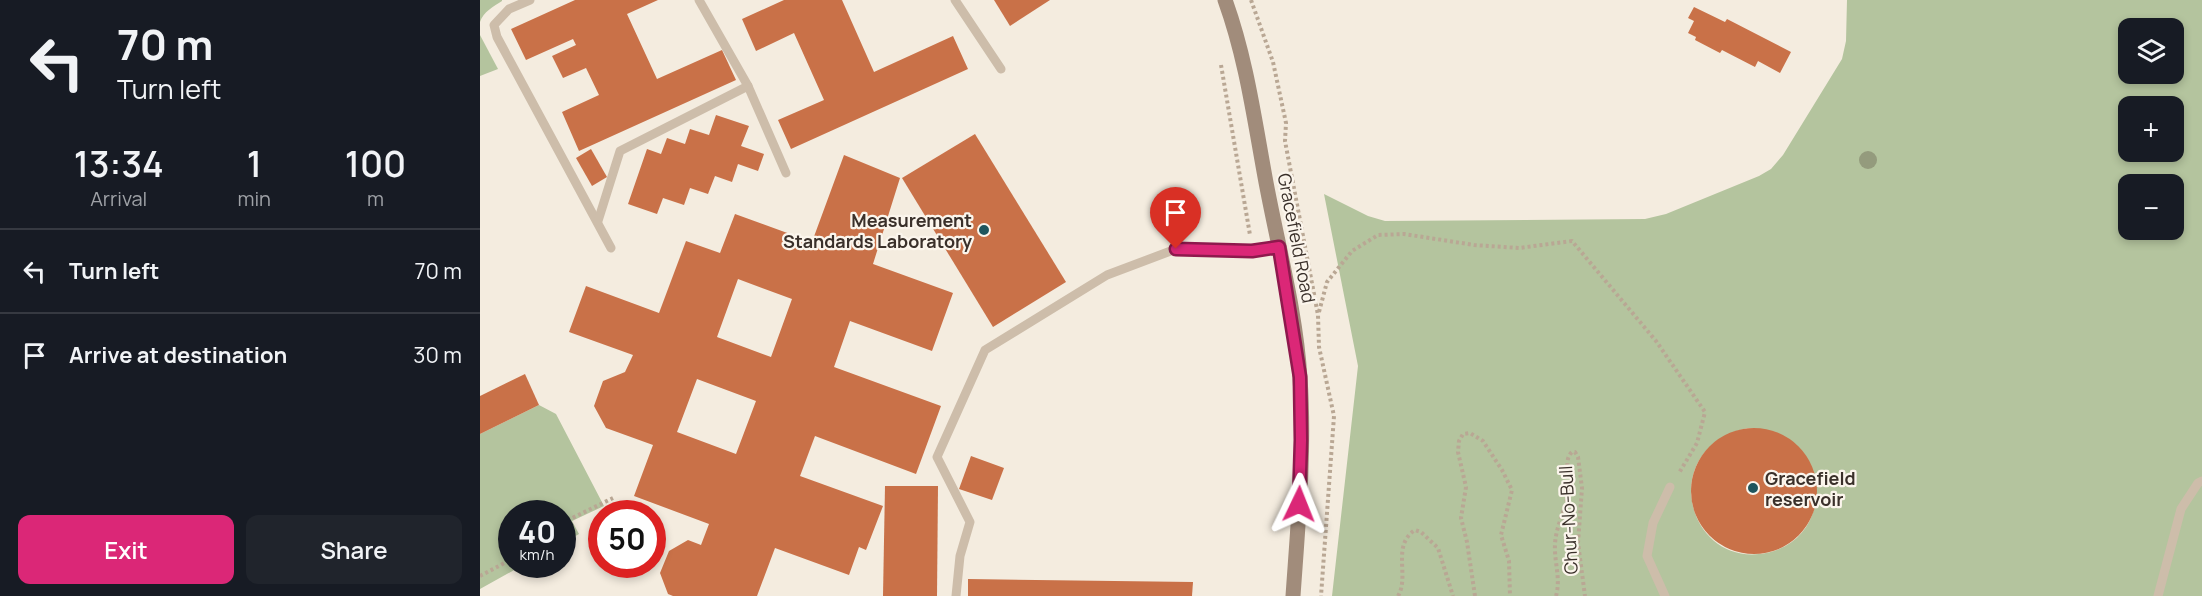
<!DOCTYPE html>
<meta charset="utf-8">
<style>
:root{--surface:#171b24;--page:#20242c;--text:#f1f3f6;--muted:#9ea1a6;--line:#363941;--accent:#db2777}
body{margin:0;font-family:Manrope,sans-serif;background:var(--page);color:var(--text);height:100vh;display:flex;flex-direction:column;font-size:22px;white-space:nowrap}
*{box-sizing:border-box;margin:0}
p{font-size:20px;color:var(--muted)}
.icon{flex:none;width:33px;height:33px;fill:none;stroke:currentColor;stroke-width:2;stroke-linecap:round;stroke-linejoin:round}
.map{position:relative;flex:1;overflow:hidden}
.side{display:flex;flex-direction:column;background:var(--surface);width:480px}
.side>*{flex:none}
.top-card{background:#171b24;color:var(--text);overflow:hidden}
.fabs{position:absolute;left:1638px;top:18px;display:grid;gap:12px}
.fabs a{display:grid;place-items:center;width:66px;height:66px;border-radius:12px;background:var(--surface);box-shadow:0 3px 9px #0003;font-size:30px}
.speed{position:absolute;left:18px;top:500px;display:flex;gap:12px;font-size:30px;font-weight:700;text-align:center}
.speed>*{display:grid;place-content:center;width:78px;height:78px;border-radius:50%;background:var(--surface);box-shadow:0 3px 9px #0003;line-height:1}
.speed small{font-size:15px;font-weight:400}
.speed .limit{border:9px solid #d22;background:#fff;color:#111}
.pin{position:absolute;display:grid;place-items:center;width:51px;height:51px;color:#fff;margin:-62px -26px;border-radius:50% 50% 50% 0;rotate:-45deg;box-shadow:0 0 6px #0007}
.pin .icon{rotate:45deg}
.me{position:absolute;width:66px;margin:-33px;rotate:2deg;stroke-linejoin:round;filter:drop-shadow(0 0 4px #0008)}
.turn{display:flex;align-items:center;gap:21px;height:126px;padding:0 18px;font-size:27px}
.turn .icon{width:78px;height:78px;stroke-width:2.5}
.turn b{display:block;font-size:42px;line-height:51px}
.eta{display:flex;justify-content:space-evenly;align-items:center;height:102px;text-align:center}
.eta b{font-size:36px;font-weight:600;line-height:42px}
.cta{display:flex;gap:12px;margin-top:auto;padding:12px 18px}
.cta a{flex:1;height:69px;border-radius:12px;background:var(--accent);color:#fff;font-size:24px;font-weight:600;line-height:69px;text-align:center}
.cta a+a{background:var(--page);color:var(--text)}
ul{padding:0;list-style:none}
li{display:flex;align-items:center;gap:18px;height:84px;padding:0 18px;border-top:2px solid var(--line)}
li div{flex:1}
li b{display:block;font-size:22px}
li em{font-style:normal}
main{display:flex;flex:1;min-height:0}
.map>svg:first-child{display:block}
.green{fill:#b4c49e;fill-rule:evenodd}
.building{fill:#c97148;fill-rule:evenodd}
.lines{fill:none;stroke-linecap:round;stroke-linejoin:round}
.path{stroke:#b9a794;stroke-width:4;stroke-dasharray:3 3;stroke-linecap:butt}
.service{stroke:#cdbdaa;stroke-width:9}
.secondary{stroke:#a18c7b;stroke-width:15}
.tree{fill:#949b7d}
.route-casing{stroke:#8e194d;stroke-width:15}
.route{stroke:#db2777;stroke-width:10}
.poi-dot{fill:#1e555d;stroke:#fbf5ec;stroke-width:2}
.labels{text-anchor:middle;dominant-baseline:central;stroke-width:4.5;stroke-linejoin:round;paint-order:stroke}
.poi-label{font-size:18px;font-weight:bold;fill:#3a302a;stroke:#fbf5ec;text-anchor:end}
.street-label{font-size:18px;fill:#3a302a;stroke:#fbf5ec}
</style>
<main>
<section class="side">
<div class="top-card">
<div class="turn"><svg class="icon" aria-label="left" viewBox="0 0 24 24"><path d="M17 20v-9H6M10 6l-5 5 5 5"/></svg><div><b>70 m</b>Turn left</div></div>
</div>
<div class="eta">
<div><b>13:34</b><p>Arrival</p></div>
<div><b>1</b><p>min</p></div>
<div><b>100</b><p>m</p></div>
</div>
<ul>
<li><svg class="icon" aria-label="left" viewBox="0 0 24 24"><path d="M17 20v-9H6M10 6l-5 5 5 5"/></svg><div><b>Turn left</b></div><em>70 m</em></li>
<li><svg class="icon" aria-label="arrive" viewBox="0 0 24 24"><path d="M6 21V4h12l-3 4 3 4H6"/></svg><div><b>Arrive at destination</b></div><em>30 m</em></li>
</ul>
<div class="cta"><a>Exit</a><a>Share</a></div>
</section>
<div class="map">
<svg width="1722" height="596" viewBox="0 0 1722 596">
<rect width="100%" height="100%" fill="#f4ecdf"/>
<g class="green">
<path d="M0 0H22V1C14 6 3 12 0 22Z"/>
<path d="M1367 0H1722V596H852L878 366 844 194 888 216 905 221 1165 219 1186 214 1279 176 1291 169 1303 155 1362 59 1366 41ZM1648 28H1694V74H1648ZM1648 106H1694V152H1648ZM1648 184H1694V230H1648ZM1268 428C1353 430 1358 539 1286 553 1207 569 1175 448 1268 428Z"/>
<polygon points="0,35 18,69 0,76"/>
<polygon points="59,405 76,414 124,506 92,521 99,534 83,543 82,513 32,513 32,564 45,564 0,589 0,434"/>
</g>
<g class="building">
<polygon points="95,0 178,0 147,14 177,79 242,50 256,80 99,151 82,112 119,95 106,68 83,78 72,56 96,45 93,39 46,60 31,29"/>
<polygon points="304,0 362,0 394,72 473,36 488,69 311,149 298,120 344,100 314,33 276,51 262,19"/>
<polygon points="514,0 570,0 530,26"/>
<polygon points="1214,7 1245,22 1247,19 1311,52 1300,73 1278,61 1275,67 1242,50 1240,53 1215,40 1216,37 1208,33 1214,21 1208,18"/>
<polygon points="236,115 269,126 261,146 284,154 278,171 258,164 252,182 235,176 228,194 210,188 204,205 183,198 177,214 148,204 167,149 181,154 187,138 205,144 210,129 229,135"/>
<polygon points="495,134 586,282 513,327 422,178"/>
<polygon points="111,149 127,177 112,186 96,158"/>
<path d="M364 155 420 178 393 264 473 293 452 351 370 321 354 367 461 406 436 474 335 436 320 476 403 506 386 550 379 547 369 575 295 548 277 596H193L188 594 180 573 189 551 208 540 221 545 229 524 154 496 173 445 126 428 114 406 123 381 145 372 153 355 89 332 106 286 179 313 206 241 240 253 255 214 332 242ZM258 279 312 299 291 357 237 337ZM217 379 276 401 256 454 197 432Z"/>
<polygon points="45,374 59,405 0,434 0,396"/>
<circle cx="1274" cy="491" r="63"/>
<polygon points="491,456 524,468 512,500 479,489"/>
<polygon points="405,486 458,486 457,596 403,596"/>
<polygon points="488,579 713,582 712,596 488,596"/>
</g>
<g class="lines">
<g class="path">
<polyline points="771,0 793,62 806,123 805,141 838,315 839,347 854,416 841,596"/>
<polyline points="741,65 770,235"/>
<polyline points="839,312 847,282 872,251 898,235 924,234 994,245 1039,248 1092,241 1176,341 1225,412 1217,443 1199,473"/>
<polyline points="82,523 133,498"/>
<polyline points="0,576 32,559"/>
<path d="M918 596C930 576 911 546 935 530L941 532 958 548 973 596"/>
<polyline points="995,596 987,542 981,518 986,487 978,452 979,441 983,434 990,433 1003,441 1022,470 1032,490 1021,535 1029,561 1030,596"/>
<path d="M1076 596C1081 578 1074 562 1075 544 1076 525 1087 507 1089 488 1090 477 1083 460 1092 452H1095L1098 457 1102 488 1098 543 1105 596"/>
</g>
<g class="service">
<polyline points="50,0 29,9 14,25 17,37 131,248"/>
<polyline points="219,0 268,86 306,173"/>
<polyline points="475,0 521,69"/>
<polyline points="118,221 140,151 268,86"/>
<polyline points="476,596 480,556 490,522 457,457 505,350 627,275 696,249 773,251 799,247"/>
<polyline points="1185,596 1167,556 1173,523 1190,487"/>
<polyline points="1678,596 1701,509 1718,483 1722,481"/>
</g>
<path class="secondary" d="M745 0C766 58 774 117 785 177 797 243 816 311 820 378 825 451 818 524 813 596"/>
</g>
<circle class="tree" cx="1388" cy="160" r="9"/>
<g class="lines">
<g class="route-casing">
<polyline id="route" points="696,249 772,251 799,247 820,377 821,440 819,504"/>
</g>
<use href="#route" class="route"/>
</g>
<g class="poi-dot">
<circle cx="504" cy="230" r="6"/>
<circle cx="1273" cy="488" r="6"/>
</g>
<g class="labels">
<g class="poi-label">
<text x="492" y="220">Measurement<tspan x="492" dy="21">Standards Laboratory</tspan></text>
<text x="1285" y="478" text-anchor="start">Gracefield<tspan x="1285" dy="21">reservoir</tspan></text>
</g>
<g class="street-label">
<text transform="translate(817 238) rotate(79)">Gracefield Road</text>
<text transform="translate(1088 520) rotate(-93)">Chur-No-Bull</text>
</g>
</g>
</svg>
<div class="fabs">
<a><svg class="icon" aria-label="layers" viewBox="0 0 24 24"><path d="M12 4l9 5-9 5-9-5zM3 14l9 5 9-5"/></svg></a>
<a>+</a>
<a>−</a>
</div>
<div class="speed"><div>40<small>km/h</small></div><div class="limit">50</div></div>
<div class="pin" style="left:696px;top:249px;background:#d93025"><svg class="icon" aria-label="arrive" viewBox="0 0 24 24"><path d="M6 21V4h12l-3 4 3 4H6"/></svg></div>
<svg class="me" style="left:819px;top:504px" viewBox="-20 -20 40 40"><path d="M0-17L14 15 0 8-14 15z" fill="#db2777" stroke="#fff" stroke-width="4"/></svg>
</div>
</main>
